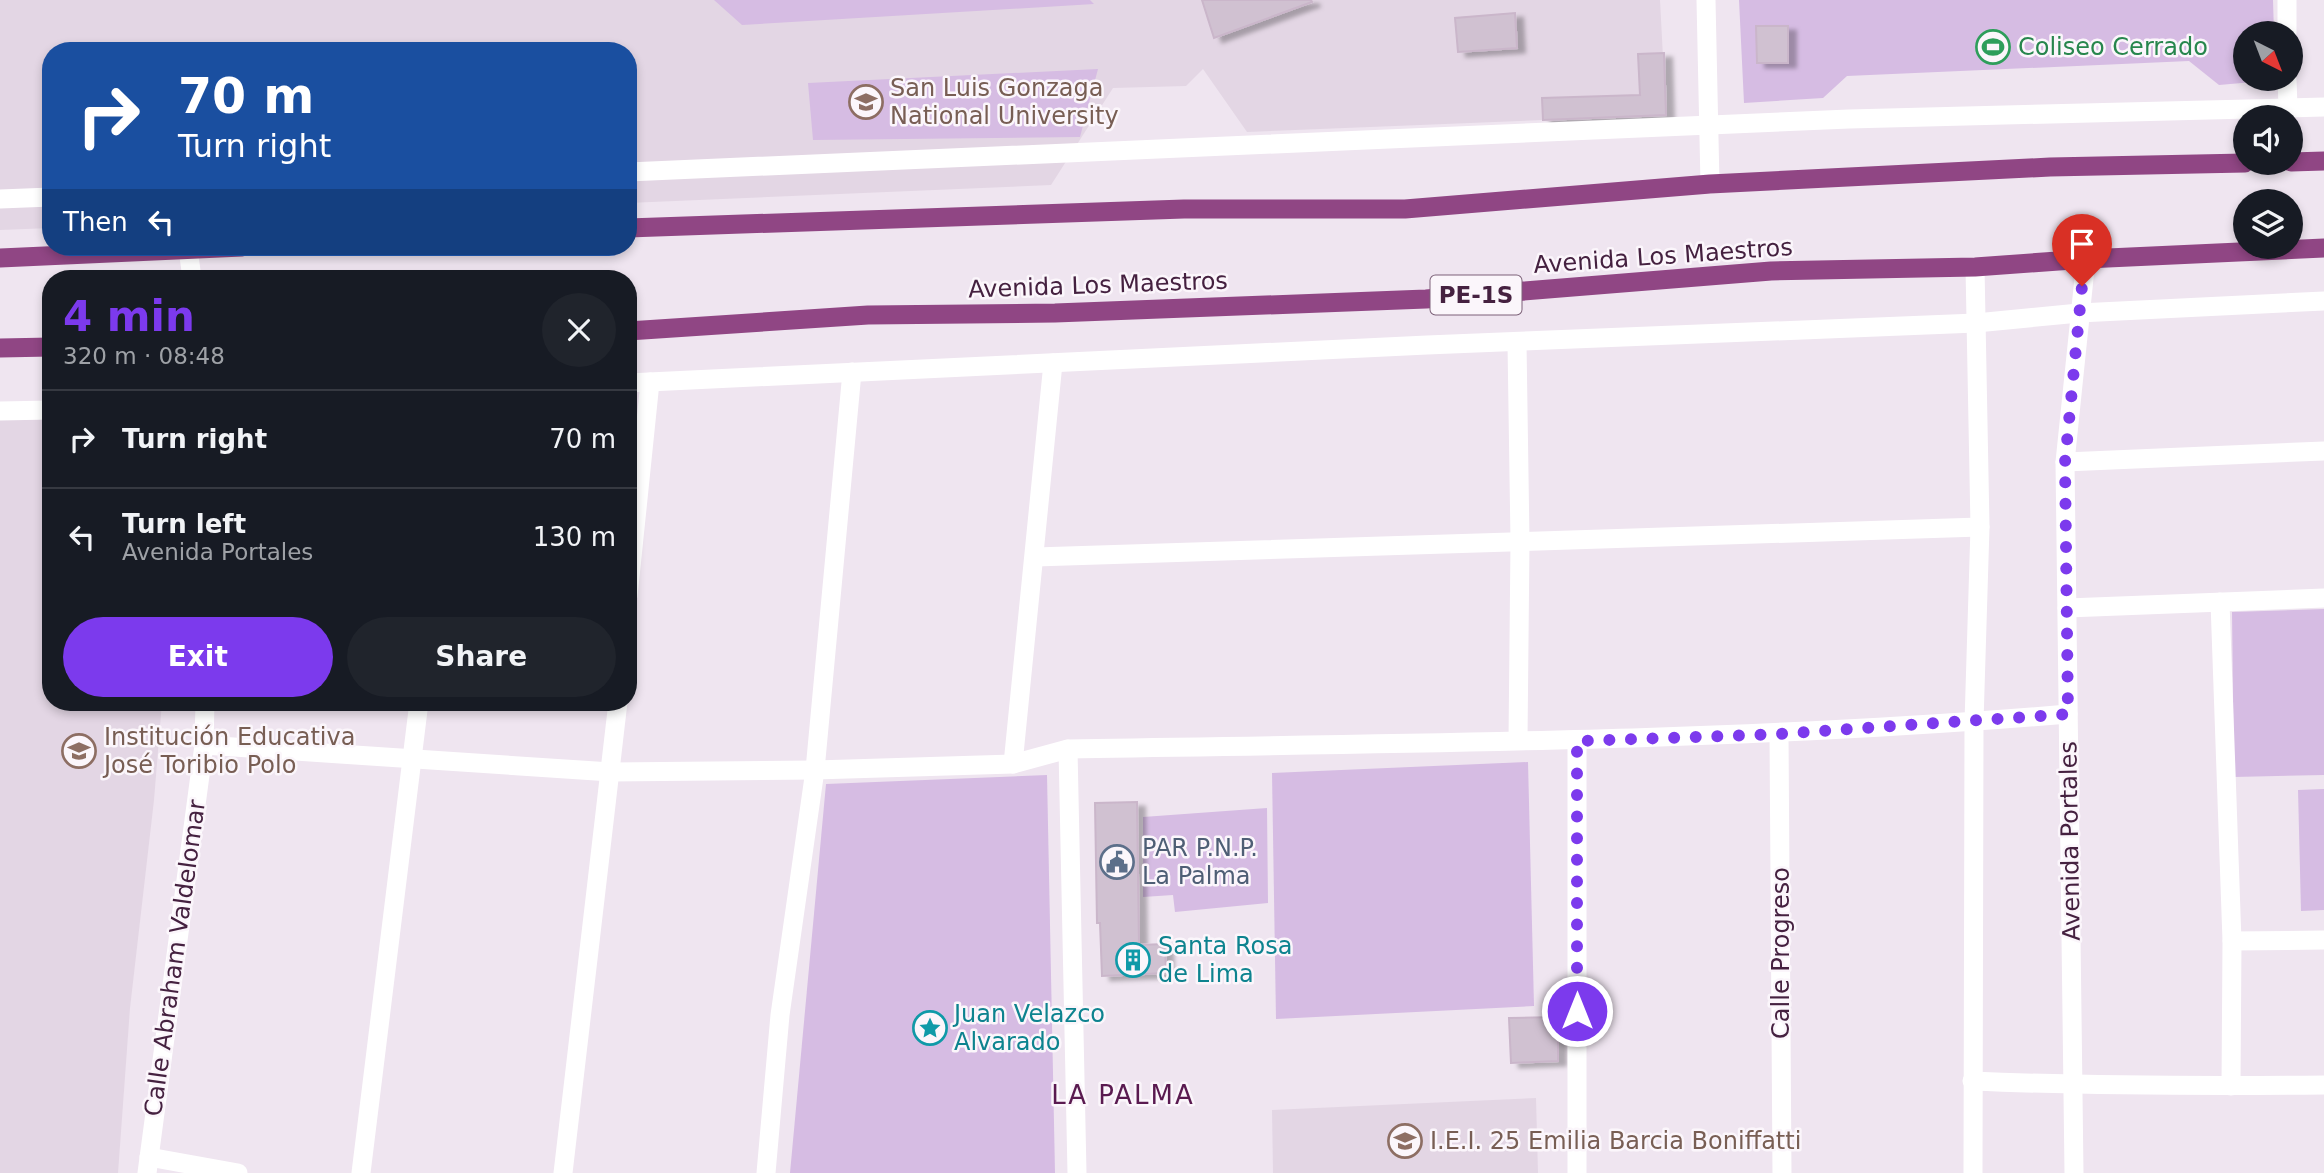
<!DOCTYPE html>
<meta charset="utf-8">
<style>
:root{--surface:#171b24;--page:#20242c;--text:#f1f3f6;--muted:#9ea1a6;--line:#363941;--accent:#7c3aed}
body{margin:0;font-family:"DejaVu Sans",sans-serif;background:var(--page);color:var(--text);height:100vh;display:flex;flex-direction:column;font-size:26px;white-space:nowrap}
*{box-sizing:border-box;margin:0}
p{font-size:23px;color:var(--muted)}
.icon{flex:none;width:38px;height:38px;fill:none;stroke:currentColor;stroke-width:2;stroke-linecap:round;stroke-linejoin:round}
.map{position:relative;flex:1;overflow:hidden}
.side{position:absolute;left:42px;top:270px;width:595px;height:441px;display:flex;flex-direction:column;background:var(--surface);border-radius:28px;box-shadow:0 4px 10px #0003}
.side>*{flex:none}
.guide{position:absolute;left:42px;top:42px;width:595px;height:214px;border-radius:28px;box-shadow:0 4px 10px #0003;background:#1a4fa0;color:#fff;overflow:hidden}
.needle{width:46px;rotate:138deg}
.tools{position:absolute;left:2233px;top:21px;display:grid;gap:14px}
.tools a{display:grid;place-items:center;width:70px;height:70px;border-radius:50%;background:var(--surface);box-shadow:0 4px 10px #0003;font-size:35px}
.pin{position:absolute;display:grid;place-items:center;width:60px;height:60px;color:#fff;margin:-72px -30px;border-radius:50% 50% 50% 0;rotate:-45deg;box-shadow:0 0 7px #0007}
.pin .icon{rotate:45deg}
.me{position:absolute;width:77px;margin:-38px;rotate:0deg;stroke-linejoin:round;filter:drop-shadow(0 0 5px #0008)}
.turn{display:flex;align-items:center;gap:24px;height:147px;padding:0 21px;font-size:32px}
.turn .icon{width:91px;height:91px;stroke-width:2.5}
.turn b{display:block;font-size:49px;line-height:60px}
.then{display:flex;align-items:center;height:66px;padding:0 21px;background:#0003;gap:14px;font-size:26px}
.round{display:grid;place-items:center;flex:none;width:74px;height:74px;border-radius:37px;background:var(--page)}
.headline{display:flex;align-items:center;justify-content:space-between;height:119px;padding:0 21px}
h1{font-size:42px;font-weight:600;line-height:52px;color:var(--accent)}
.button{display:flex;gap:14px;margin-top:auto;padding:14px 21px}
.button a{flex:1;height:80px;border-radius:42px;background:var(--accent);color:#fff;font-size:28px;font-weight:600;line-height:80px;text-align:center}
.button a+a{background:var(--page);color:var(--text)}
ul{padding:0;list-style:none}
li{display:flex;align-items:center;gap:21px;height:98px;padding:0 21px;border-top:2px solid var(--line)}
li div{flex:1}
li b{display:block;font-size:26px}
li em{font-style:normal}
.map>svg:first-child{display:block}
.built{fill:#e3d6e4}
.green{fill:#d6bce3}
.water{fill:#db87ad}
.building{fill:#d0c1d1;stroke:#cab6ca;stroke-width:2;filter:url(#shadow)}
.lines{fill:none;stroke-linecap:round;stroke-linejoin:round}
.minor{stroke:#fff;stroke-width:19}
.tertiary{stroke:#fff;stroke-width:19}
.trunk{stroke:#904684;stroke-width:19}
.route{stroke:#7c3aed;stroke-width:12;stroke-dasharray:0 21.6}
.labels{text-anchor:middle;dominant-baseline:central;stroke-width:5;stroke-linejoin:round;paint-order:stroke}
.shield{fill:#fbf6fb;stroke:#7c6178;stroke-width:2}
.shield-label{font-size:23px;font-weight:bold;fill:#452140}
.leisure-label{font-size:24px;fill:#27864d;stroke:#fbf6fb;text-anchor:start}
.education-label{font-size:24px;fill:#785e54;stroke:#fbf6fb;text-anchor:start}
.street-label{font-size:24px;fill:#452140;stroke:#fbf6fb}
.service-label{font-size:24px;fill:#4e5e75;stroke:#fbf6fb;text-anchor:start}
.culture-label{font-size:24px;fill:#0d838f;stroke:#fbf6fb;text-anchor:start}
.neighbourhood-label{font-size:26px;letter-spacing:2px;fill:#5a1a50;stroke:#fbf6fb}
</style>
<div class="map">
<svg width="2324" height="1173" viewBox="0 0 2324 1173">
<defs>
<filter id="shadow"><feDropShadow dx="8" dy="4.5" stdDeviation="2" flood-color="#0004"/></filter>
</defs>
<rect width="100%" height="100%" fill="#efe5f0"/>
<g class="built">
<polygon points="0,0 1660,0 1666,115 1247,132 1203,69 1186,86 1113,88 1051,185 628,203 628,51 51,51 51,228 0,230"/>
<polygon points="51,417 51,702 162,702 154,800 130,1008 118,1173 0,1173 0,419"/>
<polygon points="1536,1098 1538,1173 1273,1173 1272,1110"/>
</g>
<g class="green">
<polygon points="714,0 1090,0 1094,4 742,25"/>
<polygon points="1739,0 2273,0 2274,33 2245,33 2245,79 2276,80 2219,85 2189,61 1847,76 1823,98 1744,103"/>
<polygon points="1098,69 1080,137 813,140 808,83"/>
<polygon points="2324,609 2324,775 2234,777 2232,612"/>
<polygon points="1528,762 1534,1006 1276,1019 1272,773"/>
<polygon points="1047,775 1055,1173 790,1173 826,784"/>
<polygon points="2324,789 2324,910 2301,911 2298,790"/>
<polygon points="1267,808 1268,903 1175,912 1173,895 1143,897 1143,817"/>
</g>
<circle class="water" cx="929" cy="1028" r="17"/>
<g class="building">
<polygon points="1202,0 1311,0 1312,2 1214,38"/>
<polygon points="1515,13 1517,48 1458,52 1455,18"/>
<polygon points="1756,26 1788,26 1788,63 1757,63"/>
<polygon points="1664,53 1666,115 1543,120 1542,98 1640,95 1638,54"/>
<polygon points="1137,802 1139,945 1165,944 1166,973 1102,976 1100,923 1097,923 1095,803"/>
<polygon points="1558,1017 1558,1061 1511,1063 1509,1018"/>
</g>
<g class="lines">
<g class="minor">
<polyline points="1706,0 1710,184"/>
<polyline points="2287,0 2287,33"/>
<polyline points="2287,79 2288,107"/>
<polyline points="628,172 1849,119 2324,107"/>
<polyline points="0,199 51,197"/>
<polyline points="188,249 192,278"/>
<polyline points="1517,343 1520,541 1518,740"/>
<polyline points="628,383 1427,345 1976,323 2079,313 2324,301"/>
<polyline points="0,411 51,410"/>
<polyline points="2065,462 2324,451"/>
<polyline points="1035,557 1980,527"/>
<polyline points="628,596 650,382"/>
<polyline points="2220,602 2232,941 2231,1086"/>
<polyline points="2067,608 2324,598"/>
<polyline points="1779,734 1782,1173"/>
<polyline points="1577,741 1577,1173"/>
<path d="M204 745 611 772 815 770 1013 764 1068 749C1402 743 1735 742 2068 714"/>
<polyline points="1068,749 1077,1173"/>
<polyline points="1013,764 1053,363"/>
<polyline points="2232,941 2324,940"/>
<path d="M1972 1081C2089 1086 2207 1086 2324 1085"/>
<polyline points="149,1157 238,1173"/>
<polyline points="147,1173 204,745 205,702"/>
<polyline points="361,1173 419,702"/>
<polyline points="563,1173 618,702"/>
<polyline points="766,1173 780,1015 815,770 852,372"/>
</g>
<g class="tertiary">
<polyline points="1973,1173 1974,722 1980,527 1975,267"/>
<polyline points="2074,1173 2065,462 2086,259"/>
</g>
<g class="trunk">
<polyline points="2291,162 2324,161"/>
<polyline points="628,228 1184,209 1405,209 1710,184 2050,167 2245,163"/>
<polyline points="0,258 242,247"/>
<polyline points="628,331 868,315 1055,313 1426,299 1771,271 1975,267 2086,259 2324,248"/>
<polyline points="0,348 51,347"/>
</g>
</g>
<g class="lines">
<polyline class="route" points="1577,1011 1577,741 1779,734 2068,714 2065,462 2082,286"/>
</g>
<defs>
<g id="stadium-ring" transform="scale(1.75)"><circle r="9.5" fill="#fbf6fb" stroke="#2e9e5b" stroke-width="1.5"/><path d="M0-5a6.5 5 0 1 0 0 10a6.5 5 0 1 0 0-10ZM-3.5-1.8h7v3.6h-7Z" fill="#2e9e5b"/></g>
<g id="university-ring" transform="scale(1.75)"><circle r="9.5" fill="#fbf6fb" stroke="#8d6e63" stroke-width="1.5"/><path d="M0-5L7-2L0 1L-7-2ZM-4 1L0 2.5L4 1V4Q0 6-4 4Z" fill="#8d6e63"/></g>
<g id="school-ring" transform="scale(1.75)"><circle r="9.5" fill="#fbf6fb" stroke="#8d6e63" stroke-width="1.5"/><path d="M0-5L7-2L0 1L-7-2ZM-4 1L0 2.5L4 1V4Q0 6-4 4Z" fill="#8d6e63"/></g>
<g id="civic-ring" transform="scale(1.75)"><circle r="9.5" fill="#fbf6fb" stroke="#5c6f8a" stroke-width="1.5"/><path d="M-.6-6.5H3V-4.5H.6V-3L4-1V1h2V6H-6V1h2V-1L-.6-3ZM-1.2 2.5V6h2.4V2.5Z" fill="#5c6f8a"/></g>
<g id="building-ring" transform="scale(1.75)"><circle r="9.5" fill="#fbf6fb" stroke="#0f9aa8" stroke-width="1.5"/><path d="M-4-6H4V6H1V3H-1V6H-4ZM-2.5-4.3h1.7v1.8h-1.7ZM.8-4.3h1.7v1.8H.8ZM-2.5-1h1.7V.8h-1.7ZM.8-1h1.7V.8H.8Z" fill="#0f9aa8"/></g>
<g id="sight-ring" transform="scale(1.75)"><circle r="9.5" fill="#fbf6fb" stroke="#0f9aa8" stroke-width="1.5"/><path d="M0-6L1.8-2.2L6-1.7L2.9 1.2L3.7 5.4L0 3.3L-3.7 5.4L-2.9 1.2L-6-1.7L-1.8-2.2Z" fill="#0f9aa8"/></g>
</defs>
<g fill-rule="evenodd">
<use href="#stadium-ring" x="1993" y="47"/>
<use href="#university-ring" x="866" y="102"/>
<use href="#school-ring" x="79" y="751"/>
<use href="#civic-ring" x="1117" y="862"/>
<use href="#building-ring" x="1133" y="960"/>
<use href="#sight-ring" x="930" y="1028"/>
<use href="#school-ring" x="1405" y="1141"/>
</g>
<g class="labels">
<rect class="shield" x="1430.5" y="275.5" width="91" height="39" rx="5"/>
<g class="shield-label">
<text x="1476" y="295">PE-1S</text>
</g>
<g class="leisure-label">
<text x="2018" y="47">Coliseo Cerrado</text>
</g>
<g class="education-label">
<text x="890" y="88">San Luis Gonzaga<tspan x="890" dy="28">National University</tspan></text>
<text x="104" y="737">Institución Educativa<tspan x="104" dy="28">José Toribio Polo</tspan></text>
<text x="1430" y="1141">I.E.I. 25 Emilia Barcia Boniffatti</text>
</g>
<g class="street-label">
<text transform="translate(1663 256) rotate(-4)">Avenida Los Maestros</text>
<text transform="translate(1098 285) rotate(-2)">Avenida Los Maestros</text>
<text transform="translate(2070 841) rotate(-91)">Avenida Portales</text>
<text transform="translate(1781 953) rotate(-90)">Calle Progreso</text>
<text transform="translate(175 958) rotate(-82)">Calle Abraham Valdelomar</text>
</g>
<g class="service-label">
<text x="1142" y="848">PAR P.N.P.<tspan x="1142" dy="28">La Palma</tspan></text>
</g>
<g class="culture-label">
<text x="1158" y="946">Santa Rosa<tspan x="1158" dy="28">de Lima</tspan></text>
<text x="954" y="1014">Juan Velazco<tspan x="954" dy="28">Alvarado</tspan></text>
</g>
<g class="neighbourhood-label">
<text x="1123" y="1095">LA PALMA</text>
</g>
</g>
</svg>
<div class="tools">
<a><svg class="needle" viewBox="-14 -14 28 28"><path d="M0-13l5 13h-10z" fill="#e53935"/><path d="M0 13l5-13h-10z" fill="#9ea1a6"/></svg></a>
<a><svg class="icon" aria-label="sound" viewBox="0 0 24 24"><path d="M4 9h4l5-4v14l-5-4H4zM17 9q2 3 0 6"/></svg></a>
<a><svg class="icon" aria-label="layers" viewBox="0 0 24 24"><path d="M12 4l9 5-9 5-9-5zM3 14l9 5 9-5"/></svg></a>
</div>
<div class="pin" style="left:2082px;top:286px;background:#d93025"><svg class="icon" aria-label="arrive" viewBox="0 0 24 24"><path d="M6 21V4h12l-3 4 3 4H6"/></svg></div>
<svg class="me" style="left:1577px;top:1011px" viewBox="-20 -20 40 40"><circle r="17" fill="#7c3aed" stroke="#fff" stroke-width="3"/><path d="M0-11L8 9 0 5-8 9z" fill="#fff"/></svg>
<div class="guide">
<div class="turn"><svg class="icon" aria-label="right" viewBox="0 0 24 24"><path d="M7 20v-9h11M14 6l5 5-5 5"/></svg><div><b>70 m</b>Turn right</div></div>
<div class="then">Then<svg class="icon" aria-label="left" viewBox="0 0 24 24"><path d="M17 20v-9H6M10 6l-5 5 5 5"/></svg></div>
</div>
<section class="side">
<div class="headline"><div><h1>4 min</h1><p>320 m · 08:48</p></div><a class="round"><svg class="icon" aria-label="close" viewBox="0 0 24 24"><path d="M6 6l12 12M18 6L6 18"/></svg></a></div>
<ul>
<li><svg class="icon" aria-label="right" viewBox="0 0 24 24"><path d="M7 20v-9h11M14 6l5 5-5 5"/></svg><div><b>Turn right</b></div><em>70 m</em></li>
<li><svg class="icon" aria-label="left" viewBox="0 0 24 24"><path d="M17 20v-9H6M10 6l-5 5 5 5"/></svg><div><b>Turn left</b><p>Avenida Portales</p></div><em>130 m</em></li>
</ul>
<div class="button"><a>Exit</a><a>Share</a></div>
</section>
</div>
